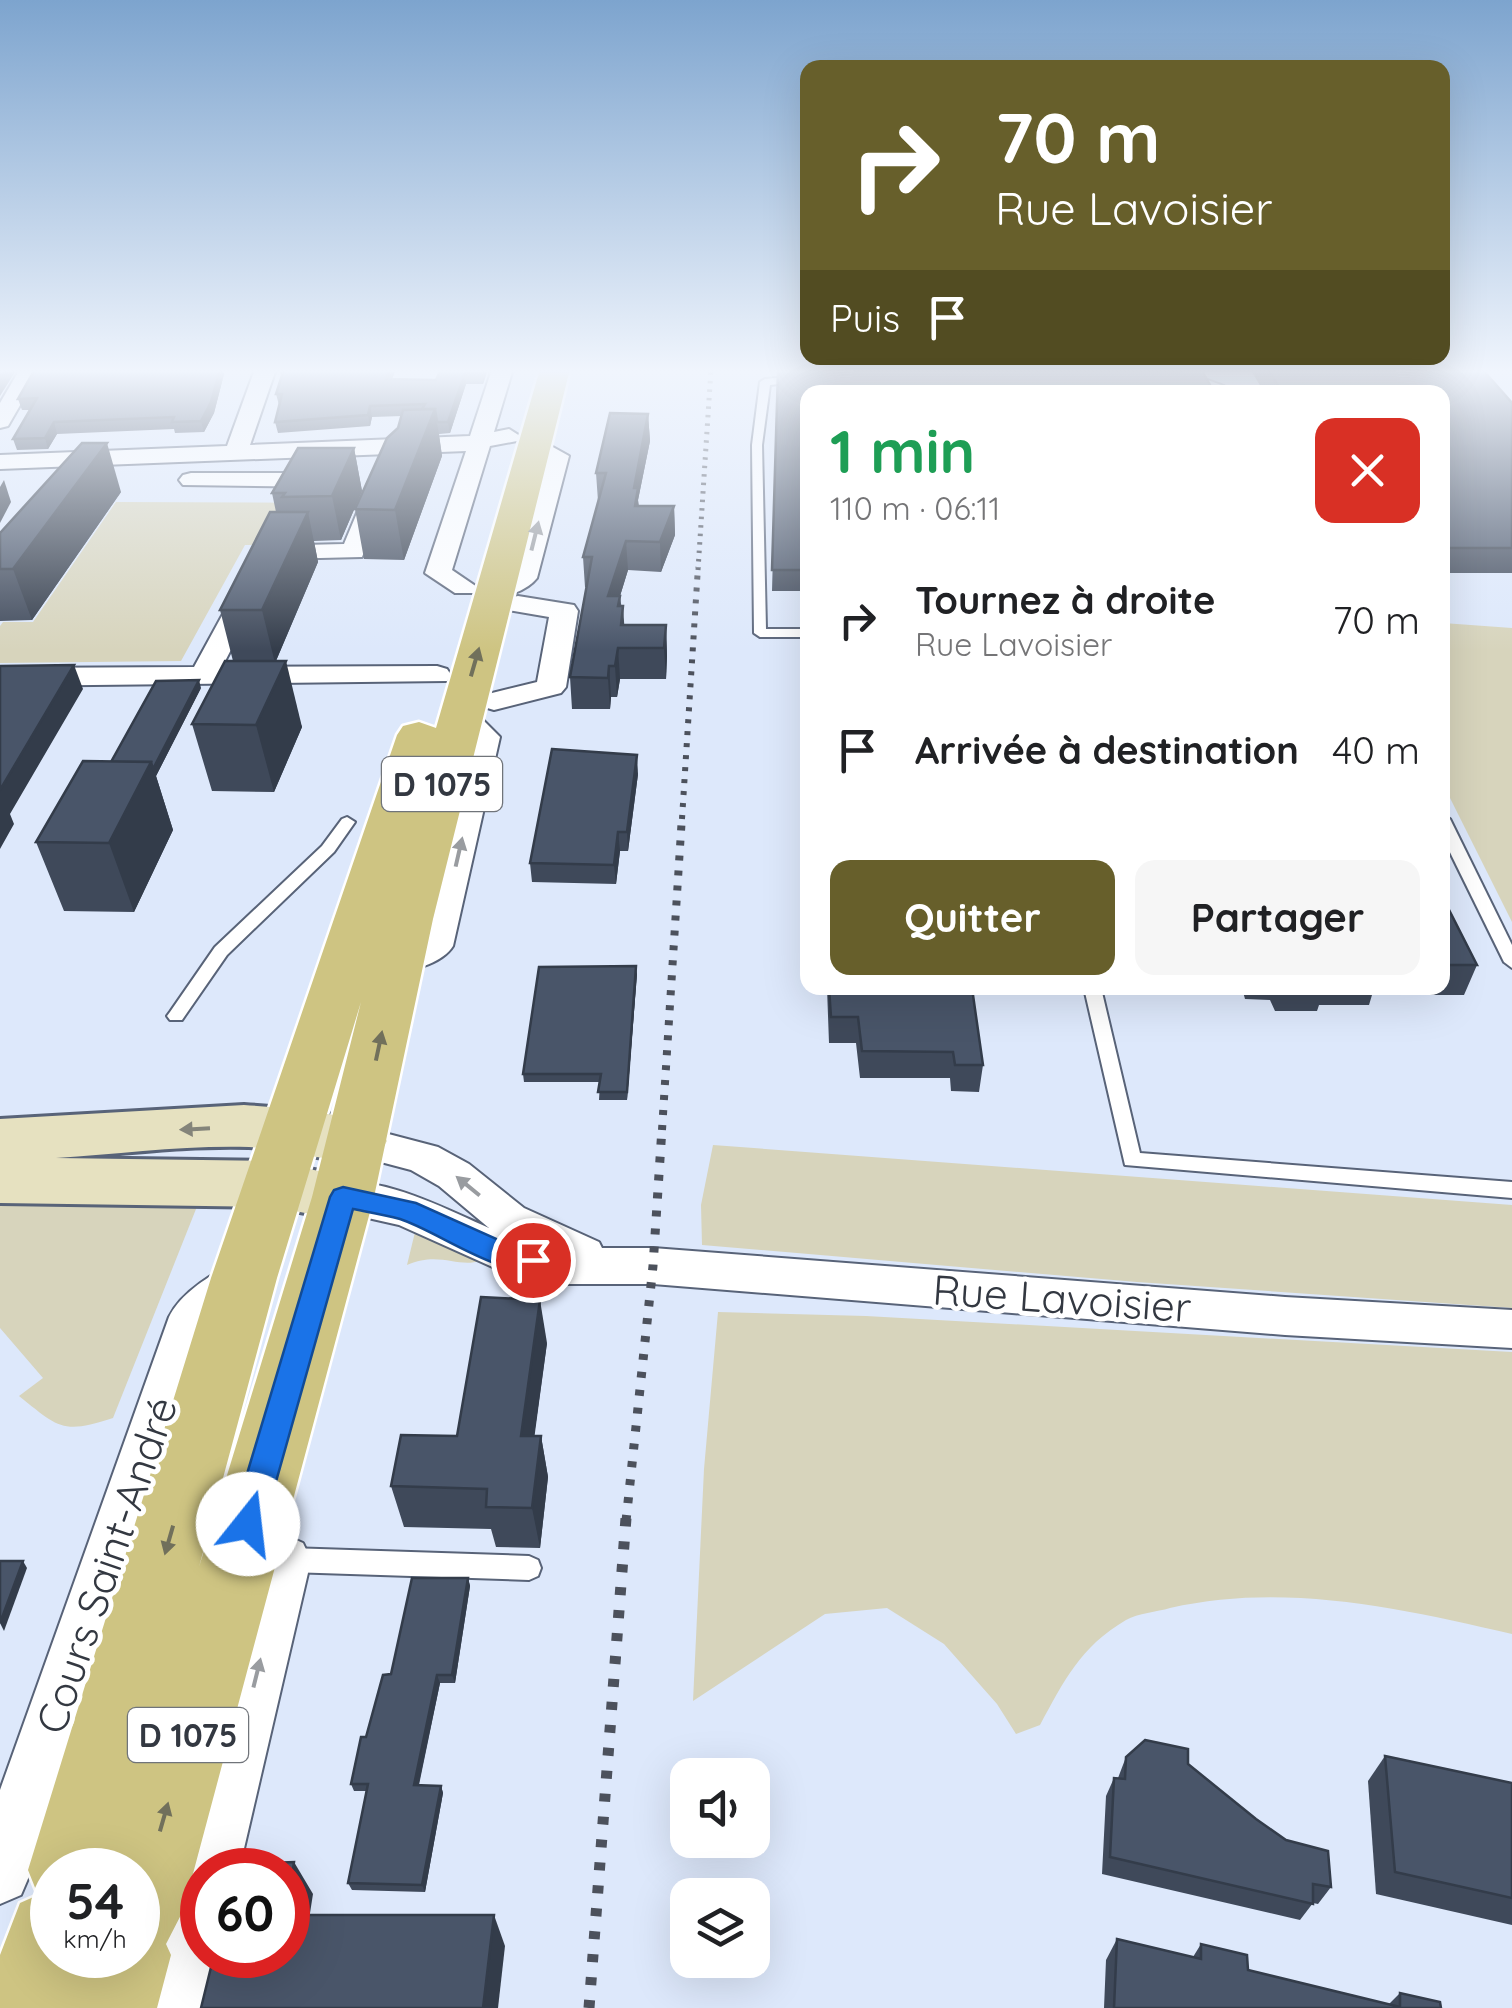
<!DOCTYPE html>
<html lang="fr">
<meta charset="utf-8">
<style>
:root{--surface:#fff;--page:#f6f6f6;--text:#202124;--muted:#757577;--accent:#675f2b}
body{margin:0;font-family:Quicksand,sans-serif;background:var(--page);color:var(--text);height:100vh;display:flex;flex-direction:column;font-size:38px;white-space:nowrap}
*{box-sizing:border-box;margin:0}
p{font-size:32px;color:var(--muted)}
.icon{flex:none;width:55px;height:55px;fill:none;stroke:currentColor;stroke-width:2;stroke-linecap:round;stroke-linejoin:round}
.map{position:relative;flex:1;overflow:hidden}
.side{position:absolute;left:800px;top:385px;width:650px;height:610px;display:flex;flex-direction:column;background:var(--surface);border-radius:20px;box-shadow:0 10px 40px #0002}
.side>*{flex:none}
.guide{position:absolute;left:800px;top:60px;width:650px;height:305px;border-radius:20px;box-shadow:0 10px 40px #0002;background:#675f2b;color:#fff;overflow:hidden}
.controls{position:absolute;left:670px;top:1758px;display:grid;gap:20px}
.controls a{display:grid;place-items:center;width:100px;height:100px;border-radius:20px;background:var(--surface);box-shadow:0 10px 40px #0002;font-size:50px}
.speed{position:absolute;left:30px;top:1848px;display:flex;gap:20px;font-size:50px;font-weight:700;text-align:center}
.speed>*{display:grid;place-content:center;width:130px;height:130px;border-radius:50%;background:var(--surface);box-shadow:0 10px 40px #0002;line-height:1}
.speed small{font-size:25px;font-weight:400}
.speed .limit{border:15px solid #d22;background:#fff;color:#111}
.pin{position:absolute;display:grid;place-items:center;width:85px;height:85px;color:#fff;margin:-42px;border:5px solid #fff;border-radius:50%;box-shadow:0 2px 10px #0007}
.me{position:absolute;width:110px;margin:-55px;rotate:16deg;stroke-linejoin:round;filter:drop-shadow(0 0 8px #0008)}
.turn{display:flex;align-items:center;gap:35px;height:210px;padding:0 30px;font-size:45px}
.turn .icon{width:130px;height:130px;stroke-width:2.5}
.turn b{display:block;font-size:70px;line-height:85px}
.then{display:flex;align-items:center;height:95px;padding:0 30px;background:#0003;gap:20px;font-size:38px}
.round{display:grid;place-items:center;flex:none;width:105px;height:105px;border-radius:20px;background:var(--page)}
.summary{display:flex;align-items:center;justify-content:space-between;height:170px;padding:0 30px}
h1{font-size:60px;font-weight:800;line-height:75px;color:#1e9e55}
.cta{display:flex;gap:20px;margin-top:auto;padding:20px 30px}
.cta a{flex:1;height:115px;border-radius:20px;background:var(--accent);color:#fff;font-size:40px;font-weight:800;line-height:115px;text-align:center}
.cta a+a{background:var(--page);color:var(--text)}
ul{padding:0;list-style:none}
li{display:flex;align-items:center;gap:30px;height:130px;padding:0 30px}
li div{flex:1}
li b{display:block;font-size:38px}
li em{font-style:normal}
.map>svg:first-child{display:block}
.green{fill:#d7d4bc}
.lines{fill:none;stroke-linecap:round;stroke-linejoin:round}
.lane-casing{stroke:#586378;stroke-width:4}
.street-casing{stroke:#586378;stroke-width:4}
.secondary-casing{stroke:#586378;stroke-width:6}
.primary-casing{stroke:#fff;stroke-width:5}
.lane{fill:#fff;fill-rule:evenodd}
.street{fill:#fff;fill-rule:evenodd}
.secondary{fill:#e6e1c0;fill-rule:evenodd}
.primary{fill:#cec482;fill-rule:evenodd}
.rail-far4{stroke:#4c515c;stroke-width:5;stroke-dasharray:2.5 6;stroke-linecap:butt}
.rail-far3{stroke:#4c515c;stroke-width:6;stroke-dasharray:4 8;stroke-linecap:butt}
.rail-far2{stroke:#4c515c;stroke-width:8;stroke-dasharray:5 10;stroke-linecap:butt}
.rail-far1{stroke:#4c515c;stroke-width:9;stroke-dasharray:6 12;stroke-linecap:butt}
.rail{stroke:#4c515c;stroke-width:11;stroke-dasharray:8 15;stroke-linecap:butt}
.wall{fill:#3f495a}
.shaded-wall{fill:#333c4a}
.building{fill:#495569;stroke:#333c4a;stroke-width:2.5}
.oneway{fill:#999ca0}
.oneway2{fill:#71705b}
.oneway3{fill:#84847a}
.route{fill:#1a73e8;stroke:#114b97;stroke-width:2.5}
.labels{text-anchor:middle;dominant-baseline:central;stroke-width:10;stroke-linejoin:round;paint-order:stroke}
.shield{fill:#fff;stroke:#70747a;stroke-width:2.5}
.shield-label{font-size:32px;font-weight:bold;fill:#333841}
.near-street-label{font-size:42px;fill:#333841;stroke:#fff}
</style>
<div class="map">
<svg width="1512" height="2008" viewBox="0 0 1512 2008">
<rect width="100%" height="100%" fill="#dde8fb"/>
<g class="green">
<polygon points="116,502 343,503 271,545 245,545 181,661 0,663 0,626 3,622 33,622"/>
<polygon points="1443,623 1512,628 1512,922 1443,784"/>
<polygon points="713,1145 1512,1205 1512,1308 1137,1282 702,1245 701,1205"/>
<path d="M0 1198 198 1204 113 1418C62 1435 58 1427 19 1396L43 1378 0 1328Z"/>
<path d="M416 1228 480 1261C457 1268 439 1251 407 1265Z"/>
<path d="M718 1312 866 1316 1512 1352V1634C1400 1608 1284 1582 1170 1608 1157 1612 1138 1613 1126 1620 1080 1647 1064 1681 1040 1725L1016 1734 997 1704 944 1644 887 1608 825 1614 693 1701 704 1469Z"/>
</g>
<g class="lines">
<g class="lane-casing">
<g id="lane">
<polygon points="1189,373 1224,386 1228,392 1218,392 1186,378 1184,376"/>
<polygon points="800,376 805,379 803,381 770,385 762,445 766,629 808,629 808,637 760,637 754,633 752,445 760,382 765,379"/>
<polygon points="1442,815 1450,819 1512,945 1512,968 1504,962 1442,836"/>
<polygon points="347,817 355,822 334,852 227,955 182,1020 170,1020 167,1016 170,1012 215,947 322,846 342,819"/>
<polygon points="1084,988 1101,988 1140,1153 1512,1182 1512,1198 1125,1165"/>
<polygon points="289,1548 529,1556 538,1560 541,1568 538,1576 529,1580 289,1572 280,1568 277,1560 280,1552"/>
</g>
</g>
<g class="street-casing">
<g id="street">
<polygon points="20,369 41,369 8,426 0,428 0,403"/>
<polygon points="255,369 276,369 250,445 470,436 492,369 513,369 494,432 509,429 520,436 517,441 490,446 452,570 477,587 473,593 455,593 425,573 466,451 0,469 0,455 227,446"/>
<path d="M533 436 569 456 537 578C527 591 502 600 486 596L482 590 486 584 512 573 545 459 522 443Z"/>
<polygon points="191,473 331,473 343,480 331,487 183,485 179,480 183,475"/>
<polygon points="379,482 391,489 362,557 278,559 222,667 437,666 447,669 451,675 447,681 0,686 0,668 194,667 260,546 344,544 367,489"/>
<polygon points="518,596 574,605 578,611 566,687 561,693 494,710 484,707 479,701 484,695 537,682 549,617 508,610 505,604 508,598"/>
<path d="M460 705 471 708 500 737 453 946C442 964 405 975 385 970L380 961 385 952 419 939 469 739 445 714 449 708Z"/>
<path d="M358 1126 438 1147 469 1164 524 1208 599 1242 602 1248H653L1285 1297 1512 1310V1348L1285 1335 653 1284H560L506 1273 399 1225 328 1209 322 1197 328 1185C374 1171 446 1209 489 1228L439 1186 411 1170 343 1152 337 1141 343 1130Z"/>
<path d="M242 1261 258 1266 264 1279 258 1292 211 1328 30 1874 21 1895 0 1904V1790L169 1317C181 1292 216 1270 242 1261Z"/>
<polygon points="238,1533 285,1535 303,1543 311,1560 239,1870 202,1870 202,1955 219,1955 207,2008 143,2008 253,1583 220,1575 212,1558 220,1541"/>
</g>
</g>
<g class="secondary-casing">
<path id="secondary" d="M244 1105C289 1108 335 1112 378 1126L387 1141 378 1156C339 1168 291 1149 249 1147 186 1145 119 1154 56 1158L273 1161 364 1181 373 1197 364 1213 343 1220 273 1207 0 1203V1119Z"/>
</g>
<g class="primary-casing">
<path id="primary" d="M540 369H570L433 919 374 1197 183 1911 166 1944 171 1955 157 2008H0V1955L20 1903 38 1895 28 1870 211 1278 397 735 403 726 419 722 436 728ZM361 1002 312 1197 199 1567 277 1278ZM52 1870H138V1955H52Z"/>
</g>
<use href="#lane" class="lane"/>
<use href="#street" class="street"/>
<use href="#secondary" class="secondary"/>
<use href="#primary" class="primary"/>
<polyline class="rail-far4" points="698,570 711,369"/>
<polyline class="rail-far3" points="682,819 698,567"/>
<polyline class="rail-far2" points="662,1130 682,816"/>
<polyline class="rail-far1" points="626,1521 653,1266 662,1128"/>
<polyline class="rail" points="589,2008 626,1518"/>
</g>
<g class="wall">
<polygon points="280,369 396,369 392,379 436,380 488,369 483,384 466,384 450,433 439,434 442,456 404,560 364,559 355,509 398,428 402,416 372,417 370,426 278,433 275,422 279,405 276,394 281,377"/>
<polygon points="872,369 1201,369 1214,392 808,392 808,591 772,591 778,370 873,371"/>
<polygon points="1250,369 1482,369 1512,403 1512,573 1442,573 1442,392 1264,392"/>
<polygon points="224,374 214,413 204,432 175,433 174,429 57,434 48,449 17,450 13,439 30,410 22,410 18,399"/>
<polygon points="648,414 650,441 638,500 639,506 674,506 675,535 661,572 628,570 620,596 624,625 666,625 667,656 666,679 620,679 617,697 611,697 610,709 572,709 570,677 586,587 585,587 583,557 598,501 596,473"/>
<polygon points="354,448 362,491 341,540 314,541 318,562 276,661 302,727 274,792 212,791 192,724 233,661 220,610 276,512 272,493"/>
<polygon points="121,492 32,620 0,621 0,533"/>
<polygon points="201,688 156,776 173,830 134,912 64,911 36,842 111,762"/>
<polygon points="638,774 628,851 620,851 616,884 532,882 530,863"/>
<polygon points="1442,896 1477,965 1464,995 1372,995 1369,1005 1319,1005 1317,1011 1275,1011 1270,1000 1245,999 1242,988 1442,988"/>
<polygon points="637,974 627,1100 599,1100 600,1082 524,1082 523,1074"/>
<polygon points="827,988 972,988 983,1065 979,1092 951,1091 950,1078 860,1078 856,1043 829,1043"/>
<polygon points="547,1343 534,1436 541,1436 548,1477 540,1548 496,1547 491,1529 404,1527 391,1486 457,1436"/>
<polygon points="468,1578 470,1586 455,1683 440,1683 419,1785 441,1786 443,1793 425,1892 352,1890 348,1883 366,1791 354,1791 351,1784 366,1737 391,1674"/>
<polygon points="1385,1756 1512,1783 1512,1925 1376,1894 1368,1781"/>
<polygon points="1126,1757 1188,1764 1331,1887 1318,1904 1313,1903 1300,1920 1102,1874 1106,1796 1114,1778 1118,1778"/>
<polygon points="1117,1939 1193,1957 1201,1944 1248,1970 1389,2004 1400,1993 1441,2008 1104,2008 1106,1960"/>
</g>
<g class="shaded-wall">
<polygon points="7,369 17,369 0,396 0,380"/>
<polygon points="220,369 223,369 224,374 214,413 204,432 201,421"/>
<polygon points="390,369 396,369 387,390 386,379"/>
<polygon points="483,369 488,369 483,384 482,373"/>
<polygon points="465,373 466,384 450,433 448,422"/>
<polygon points="370,406 372,417 370,426 368,415"/>
<polygon points="435,409 442,456 404,560 395,510"/>
<polygon points="648,414 650,441 638,500 639,517 637,535 634,488"/>
<polygon points="54,422 57,434 48,449 45,438"/>
<polygon points="107,443 121,492 32,620 13,569"/>
<polygon points="354,448 362,491 341,540 332,496"/>
<polygon points="4,480 11,502 0,523 0,487"/>
<polygon points="674,506 675,535 661,572 660,542"/>
<polygon points="308,512 318,562 275,663 262,610"/>
<polygon points="626,541 628,570 620,596 621,620 623,606 625,636 608,596"/>
<polygon points="666,625 667,656 666,679 664,648"/>
<polygon points="618,648 620,679 617,697 615,666"/>
<polygon points="286,661 302,727 274,792 256,725"/>
<polygon points="74,665 83,689 10,814 14,824 0,849 0,790"/>
<polygon points="609,666 611,697 610,709 608,678"/>
<polygon points="199,680 201,688 156,776 173,830 134,912 109,843 151,762"/>
<polygon points="637,755 638,774 628,851 627,832"/>
<polygon points="618,832 620,851 616,884 614,865"/>
<polygon points="636,966 637,974 627,1100 627,1092"/>
<polygon points="540,1300 547,1343 529,1477 521,1436"/>
<polygon points="541,1436 548,1477 540,1548 532,1508"/>
<polygon points="23,1561 27,1568 4,1631 0,1623"/>
<polygon points="468,1578 470,1586 455,1683 452,1675"/>
<polygon points="437,1675 440,1683 417,1792 414,1785"/>
<polygon points="441,1786 443,1793 425,1892 422,1885"/>
<polygon points="294,1862 313,1894 305,1945 288,1917 288,1904"/>
<polygon points="494,1915 505,1946 498,2008 483,2008"/>
</g>
<g class="building">
<polygon points="0,369 7,369 0,380"/>
<polygon points="35,369 220,369 211,402 201,421 172,422 174,417 54,422 45,438 13,439 37,398 18,399"/>
<polygon points="284,369 390,369 386,379 436,380 441,369 483,369 482,373 465,373 448,422 437,422 435,409 422,409 425,404 370,406 368,415 275,422 282,394 276,394"/>
<polygon points="1186,369 1201,369 1214,392 808,392 808,570 772,570 778,370 1180,372"/>
<polygon points="1268,369 1482,369 1512,403 1512,548 1442,548 1442,392 1282,392"/>
<polygon points="435,409 395,510 355,509 387,438 398,428 403,410"/>
<polygon points="610,413 648,414 634,488 638,488 635,506 674,506 660,542 626,541 608,596 620,596 618,606 623,606 621,625 666,625 664,648 618,648 615,666 609,666 608,678 570,677 592,557 583,557 606,473 596,473"/>
<polygon points="82,443 107,443 13,569 0,569 0,533"/>
<polygon points="298,448 354,448 332,496 282,497 285,493 272,493"/>
<polygon points="270,512 308,512 262,610 220,610"/>
<polygon points="225,661 286,661 256,725 192,724"/>
<polygon points="74,665 0,790 0,666"/>
<polygon points="199,680 153,769 151,762 111,762 156,681"/>
<polygon points="552,749 637,755 627,832 618,832 614,865 530,863"/>
<polygon points="83,761 151,762 109,843 36,842"/>
<polygon points="1442,896 1477,965 1442,965"/>
<polygon points="636,966 627,1092 598,1092 601,1074 523,1074 539,967"/>
<polygon points="829,988 972,988 983,1065 955,1065 953,1052 862,1051 858,1017 831,1017"/>
<polygon points="481,1297 540,1300 521,1436 541,1436 532,1508 486,1507 487,1489 391,1486 401,1435 457,1436"/>
<polygon points="0,1561 23,1561 0,1623"/>
<polygon points="412,1578 468,1578 452,1675 437,1675 414,1785 441,1786 422,1885 348,1883 368,1784 351,1784 361,1737 366,1737 383,1675 391,1674"/>
<polygon points="1145,1740 1188,1749 1188,1764 1256,1819 1286,1840 1328,1851 1331,1887 1313,1884 1313,1904 1110,1857 1114,1778 1125,1779 1126,1757"/>
<polygon points="1385,1756 1512,1783 1512,1898 1395,1872"/>
<polygon points="294,1862 288,1904 288,1870 240,1870 242,1864"/>
<polygon points="288,1915 494,1915 483,2008 201,2008 214,1955 288,1955"/>
<polygon points="1117,1939 1201,1959 1201,1944 1247,1955 1248,1970 1400,2007 1400,1993 1440,2002 1441,2008 1114,2008"/>
</g>
<defs><path id="oneway-solid" d="M-6-.8H1V-3.2L6.5 0L1 3.2V.8H-6Z" transform="scale(2.5)"/></defs>
<g class="oneway">
<use href="#oneway-solid" transform="translate(535 536) rotate(-76)"/>
<use href="#oneway-solid" transform="translate(459 852) rotate(-77)"/>
<use href="#oneway-solid" transform="translate(468 1186) rotate(-141)"/>
<use href="#oneway-solid" transform="translate(257 1673) rotate(-76)"/>
</g>
<g class="oneway2">
<use href="#oneway-solid" transform="translate(475 662) rotate(-74)"/>
<use href="#oneway-solid" transform="translate(379 1046) rotate(-78)"/>
<use href="#oneway-solid" transform="translate(169 1540) rotate(106)"/>
<use href="#oneway-solid" transform="translate(164 1817) rotate(-74)"/>
</g>
<use class="oneway3" href="#oneway-solid" transform="translate(195 1129) rotate(177)"/>
<linearGradient id="sky" x2="0" y2="1"><stop stop-color="#7da4ce"/><stop offset="0.57" stop-color="#f0f5fd"/><stop offset="1" stop-color="#f0f5fd" stop-opacity="0"/></linearGradient>
<rect width="1512" height="651" fill="url(#sky)"/>
<path class="route" d="M343 1187 416 1203 510 1245 542 1253 546 1260 542 1268C503 1281 438 1231 400 1219 385 1215 368 1212 353 1209L264 1524 259 1534 248 1538 237 1534 232 1524 330 1197 334 1190Z"/>
<g class="labels">
<g class="shield">
<rect x="382" y="757" width="120" height="54" rx="8"/>
<rect x="128" y="1708" width="120" height="54" rx="8"/>
</g>
<g class="shield-label">
<text x="442" y="784">D 1075</text>
<text x="188" y="1735">D 1075</text>
</g>
<g class="near-street-label">
<text transform="translate(1062 1298) rotate(4)">Rue Lavoisier</text>
<text transform="translate(106 1565) rotate(-71)">Cours Saint-André</text>
</g>
</g>
</svg>
<div class="controls">
<a><svg class="icon" aria-label="sound" viewBox="0 0 24 24"><path d="M4 9h4l5-4v14l-5-4H4zM17 9q2 3 0 6"/></svg></a>
<a><svg class="icon" aria-label="layers" viewBox="0 0 24 24"><path d="M12 4l9 5-9 5-9-5zM3 14l9 5 9-5"/></svg></a>
</div>
<div class="speed"><div>54<small>km/h</small></div><div class="limit">60</div></div>
<div class="pin" style="left:533px;top:1260px;background:#d93025"><svg class="icon" aria-label="arrive" viewBox="0 0 24 24"><path d="M6 21V4h12l-3 4 3 4H6"/></svg></div>
<svg class="me" style="left:248px;top:1524px" viewBox="-20 -20 40 40"><circle r="19" fill="#fff"/><path d="M0-13L10 11 0 6-10 11z" fill="#1a73e8"/></svg>
<div class="guide">
<div class="turn"><svg class="icon" aria-label="right" viewBox="0 0 24 24"><path d="M7 20v-9h11M14 6l5 5-5 5"/></svg><div><b>70 m</b>Rue Lavoisier</div></div>
<div class="then">Puis<svg class="icon" aria-label="arrive" viewBox="0 0 24 24"><path d="M6 21V4h12l-3 4 3 4H6"/></svg></div>
</div>
<section class="side">
<div class="summary"><div><h1>1 min</h1><p>110 m · 06:11</p></div><a class="round" style="background:#d93025;color:#fff"><svg class="icon" aria-label="close" viewBox="0 0 24 24"><path d="M6 6l12 12M18 6L6 18"/></svg></a></div>
<ul>
<li><svg class="icon" aria-label="right" viewBox="0 0 24 24"><path d="M7 20v-9h11M14 6l5 5-5 5"/></svg><div><b>Tournez à droite</b><p>Rue Lavoisier</p></div><em>70 m</em></li>
<li><svg class="icon" aria-label="arrive" viewBox="0 0 24 24"><path d="M6 21V4h12l-3 4 3 4H6"/></svg><div><b>Arrivée à destination</b></div><em>40 m</em></li>
</ul>
<div class="cta"><a>Quitter</a><a>Partager</a></div>
</section>
</div>
